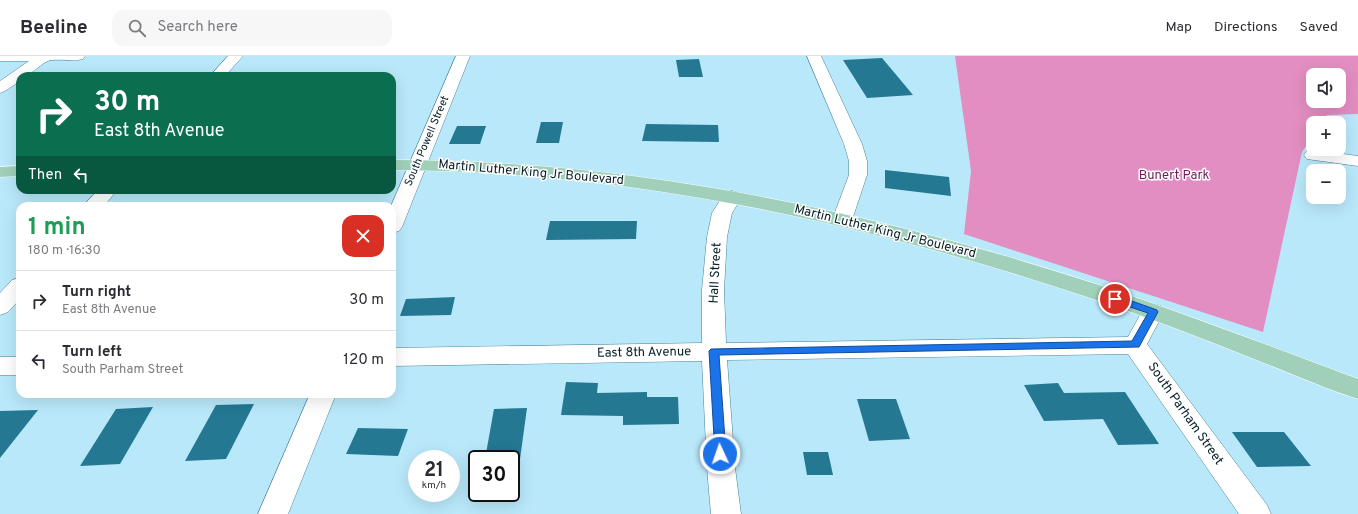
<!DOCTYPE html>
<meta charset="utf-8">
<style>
:root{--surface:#fff;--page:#f7f7f7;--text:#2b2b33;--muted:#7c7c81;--line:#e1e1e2}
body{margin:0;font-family:Overpass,sans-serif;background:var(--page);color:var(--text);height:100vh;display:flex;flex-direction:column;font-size:15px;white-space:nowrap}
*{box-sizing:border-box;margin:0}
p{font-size:13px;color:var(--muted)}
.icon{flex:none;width:22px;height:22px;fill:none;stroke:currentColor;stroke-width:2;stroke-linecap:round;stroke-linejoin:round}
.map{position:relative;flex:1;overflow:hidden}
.side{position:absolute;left:16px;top:146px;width:380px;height:196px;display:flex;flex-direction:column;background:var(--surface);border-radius:12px;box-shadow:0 4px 16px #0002}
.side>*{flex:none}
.banner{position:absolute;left:16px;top:16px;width:380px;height:122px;border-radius:12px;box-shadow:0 4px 16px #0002;background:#0b6e4f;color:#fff;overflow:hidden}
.fabs{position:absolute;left:1306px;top:12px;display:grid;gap:8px}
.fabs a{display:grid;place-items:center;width:40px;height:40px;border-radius:8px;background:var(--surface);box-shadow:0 4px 16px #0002;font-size:20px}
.speed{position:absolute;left:408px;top:394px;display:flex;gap:8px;font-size:20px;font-weight:700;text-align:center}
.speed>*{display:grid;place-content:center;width:52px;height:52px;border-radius:50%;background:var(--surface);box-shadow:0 4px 16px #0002;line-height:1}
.speed small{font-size:10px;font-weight:400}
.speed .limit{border:2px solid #111;border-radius:6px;background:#fff;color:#111}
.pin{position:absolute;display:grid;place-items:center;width:34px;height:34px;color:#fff;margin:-17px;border:2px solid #fff;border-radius:50%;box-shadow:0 1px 4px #0007}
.me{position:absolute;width:44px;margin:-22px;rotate:357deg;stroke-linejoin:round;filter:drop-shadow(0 0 3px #0008)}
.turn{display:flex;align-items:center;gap:14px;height:84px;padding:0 12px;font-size:18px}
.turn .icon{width:52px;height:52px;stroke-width:2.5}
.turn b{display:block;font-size:28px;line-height:34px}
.then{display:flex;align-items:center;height:38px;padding:0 12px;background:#0003;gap:8px;font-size:15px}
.round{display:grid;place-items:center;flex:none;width:42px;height:42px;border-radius:12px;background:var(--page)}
.summary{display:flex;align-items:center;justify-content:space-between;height:68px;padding:0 12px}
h1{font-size:24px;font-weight:700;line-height:30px;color:#1e9e55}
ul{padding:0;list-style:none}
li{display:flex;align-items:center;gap:12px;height:60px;padding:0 12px;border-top:1px solid var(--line)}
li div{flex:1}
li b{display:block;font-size:15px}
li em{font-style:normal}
header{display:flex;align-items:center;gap:24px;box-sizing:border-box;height:56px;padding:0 20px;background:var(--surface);border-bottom:1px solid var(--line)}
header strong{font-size:19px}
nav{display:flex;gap:22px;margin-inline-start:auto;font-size:14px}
.search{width:280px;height:36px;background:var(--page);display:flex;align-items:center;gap:10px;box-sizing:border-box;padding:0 14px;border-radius:12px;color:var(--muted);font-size:15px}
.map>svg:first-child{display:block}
.green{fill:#e38ec2;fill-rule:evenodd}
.building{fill:#247892}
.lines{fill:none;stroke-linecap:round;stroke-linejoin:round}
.minor-casing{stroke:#4a8397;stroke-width:1}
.major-casing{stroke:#fff;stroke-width:1}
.minor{fill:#fff;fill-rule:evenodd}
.major{fill:#a0d0ba;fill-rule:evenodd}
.route{fill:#1a73e8;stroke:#114b97}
.labels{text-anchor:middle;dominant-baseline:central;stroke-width:3;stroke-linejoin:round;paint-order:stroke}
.far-street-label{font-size:11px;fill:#061e26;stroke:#fff}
.street-label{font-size:13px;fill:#061e26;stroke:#fff}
.park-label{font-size:13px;fill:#711757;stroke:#fff}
</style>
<header>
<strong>Beeline</strong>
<div class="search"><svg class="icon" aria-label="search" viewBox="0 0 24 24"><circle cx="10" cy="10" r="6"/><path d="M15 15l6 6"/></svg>Search here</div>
<nav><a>Map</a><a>Directions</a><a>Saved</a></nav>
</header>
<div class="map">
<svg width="1358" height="458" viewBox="0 0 1358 458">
<rect width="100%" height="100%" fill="#b9e8fa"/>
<path class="green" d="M955 0H1358V58L1327 59 1321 67H1313V80L1302 96 1263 276 964 178 971 115ZM1313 19H1339V45H1313Z"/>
<g class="building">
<polygon points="882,2 898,21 913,39 867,42 843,4"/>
<polygon points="699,3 703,21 679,21 676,4"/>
<polygon points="541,66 563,66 559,87 536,87"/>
<polygon points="646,68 718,69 719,86 642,85"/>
<polygon points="457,70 486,70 480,88 449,88"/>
<polygon points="885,114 949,121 951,140 885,132"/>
<polygon points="550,165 637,165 636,183 546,184"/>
<polygon points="455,241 451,259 400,260 406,243"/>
<polygon points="566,326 598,327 597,337 647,336 647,341 678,341 679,368 623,369 623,360 561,359"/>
<polygon points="1058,327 1064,337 1125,336 1159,388 1118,389 1103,363 1044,365 1024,329"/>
<polygon points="857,343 896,343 910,383 869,385"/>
<polygon points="254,348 226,403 185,405 216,349"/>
<polygon points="153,351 120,408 80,410 116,353"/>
<polygon points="527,352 520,403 485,403 494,353"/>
<polygon points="38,354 0,402 0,355"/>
<polygon points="358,372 408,373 398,400 346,398"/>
<polygon points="1232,376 1284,376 1311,410 1257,411"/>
<polygon points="803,396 828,396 833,419 807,419"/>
</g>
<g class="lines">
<g class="minor-casing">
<g id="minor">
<path d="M0 0H85L83 3C73 6 56 2 48 5 37 10 32 20 20 20V25L5 35 0 37V25L29 5H0Z"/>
<polygon points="228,0 243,0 225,20 210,20"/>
<polygon points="456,0 470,0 402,171 399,175 392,177 391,150"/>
<polygon points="807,0 821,0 862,88 867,105 867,119 852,164 849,168 842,170 835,168 832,164 849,119 849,105 844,88"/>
<polygon points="1313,94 1358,100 1358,110 1307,103 1304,99 1307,95"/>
<polygon points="98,134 117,134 104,150 83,150"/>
<polygon points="732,135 739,137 742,141 732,157 727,181 724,234 726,287 1128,281 1145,250 1153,248 1161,250 1164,256 1147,288 1267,449 1271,458 1239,458 1128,298 727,304 735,412 741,458 711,458 707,412 702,305 392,310 392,292 702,287 702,234 707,181 712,157 725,137"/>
<polygon points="20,222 20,243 8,256 0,259 0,237 12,224"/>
<rect x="0" y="301" width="20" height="18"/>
<polygon points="310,338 336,338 288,458 258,458"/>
</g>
</g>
<g class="major-casing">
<g id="major">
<path d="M392 104C632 104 872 155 1099 229 1186 258 1272 291 1358 323V343C1326 333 1295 319 1264 307 1204 283 1143 259 1081 239 859 165 626 115 392 114Z"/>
<polygon points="20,110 20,120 0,121 0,111"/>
</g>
</g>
<use href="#minor" class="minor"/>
<use href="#major" class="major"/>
</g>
<polygon class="route" points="1115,239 1157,254 1158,256 1139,291 719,299 726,398 724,401 720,402 716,401 715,398 709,295 711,293 1132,285 1148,257 1112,245 1111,243 1112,240"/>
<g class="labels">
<g class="far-street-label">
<text transform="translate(427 85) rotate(-67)">South Powell Street</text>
</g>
<g class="street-label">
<text transform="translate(531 117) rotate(5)">Martin Luther King Jr Boulevard</text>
<text transform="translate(885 176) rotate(14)">Martin Luther King Jr Boulevard</text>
<text transform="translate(716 217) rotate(-87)">Hall Street</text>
<text transform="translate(644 297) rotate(-1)">East 8th Avenue</text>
<text transform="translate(1185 358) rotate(55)">South Parham Street</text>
</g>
<g class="park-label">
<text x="1174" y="120">Bunert Park</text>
</g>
</g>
</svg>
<div class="fabs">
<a><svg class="icon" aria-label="sound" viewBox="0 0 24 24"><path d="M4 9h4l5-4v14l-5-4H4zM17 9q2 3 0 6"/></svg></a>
<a>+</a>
<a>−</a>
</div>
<div class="speed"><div>21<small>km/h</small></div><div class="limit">30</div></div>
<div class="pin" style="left:1115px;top:243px;background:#d93025"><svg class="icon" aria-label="arrive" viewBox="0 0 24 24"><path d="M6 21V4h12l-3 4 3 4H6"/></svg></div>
<svg class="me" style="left:720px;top:398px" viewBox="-20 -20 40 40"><circle r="17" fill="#1a73e8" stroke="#fff" stroke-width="3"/><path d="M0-11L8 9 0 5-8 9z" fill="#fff"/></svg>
<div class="banner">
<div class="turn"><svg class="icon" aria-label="right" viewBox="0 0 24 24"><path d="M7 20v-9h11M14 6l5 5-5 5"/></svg><div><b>30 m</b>East 8th Avenue</div></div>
<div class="then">Then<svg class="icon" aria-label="left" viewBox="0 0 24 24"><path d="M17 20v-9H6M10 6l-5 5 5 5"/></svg></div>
</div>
<section class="side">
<div class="summary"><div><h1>1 min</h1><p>180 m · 16:30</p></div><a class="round" style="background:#d93025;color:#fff"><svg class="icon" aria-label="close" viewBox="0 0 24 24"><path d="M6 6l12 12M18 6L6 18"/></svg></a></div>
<ul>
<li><svg class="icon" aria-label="right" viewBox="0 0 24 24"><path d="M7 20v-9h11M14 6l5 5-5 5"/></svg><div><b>Turn right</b><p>East 8th Avenue</p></div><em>30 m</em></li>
<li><svg class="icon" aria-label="left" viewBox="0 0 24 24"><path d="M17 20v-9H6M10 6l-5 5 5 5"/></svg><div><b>Turn left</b><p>South Parham Street</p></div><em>120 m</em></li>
</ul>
</section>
</div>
